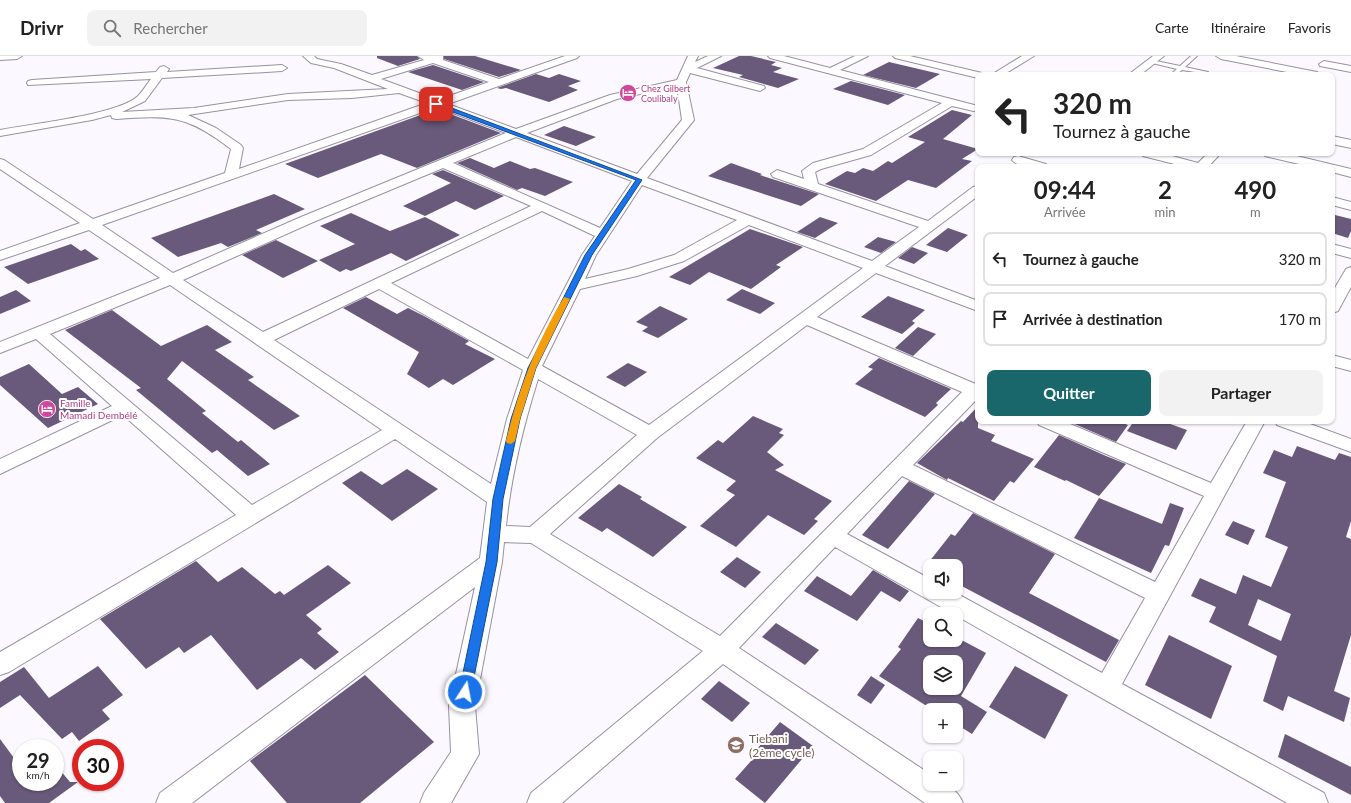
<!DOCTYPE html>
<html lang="fr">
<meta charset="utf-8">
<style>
body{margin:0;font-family:Lato,sans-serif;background:#f2f2f2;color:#222;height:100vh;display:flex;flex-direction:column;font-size:15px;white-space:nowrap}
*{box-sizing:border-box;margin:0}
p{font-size:13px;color:#767676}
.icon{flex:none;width:22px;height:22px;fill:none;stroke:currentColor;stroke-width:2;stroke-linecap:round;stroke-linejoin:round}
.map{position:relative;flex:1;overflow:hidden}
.details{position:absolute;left:975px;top:108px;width:360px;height:260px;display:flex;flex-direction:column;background:#fff;border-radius:8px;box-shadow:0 1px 3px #0004}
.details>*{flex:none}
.top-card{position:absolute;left:975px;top:16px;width:360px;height:84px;border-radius:8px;box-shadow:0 1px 3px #0004;background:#fff;color:#222;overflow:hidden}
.tools{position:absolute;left:923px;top:503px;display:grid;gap:8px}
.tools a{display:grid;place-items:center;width:40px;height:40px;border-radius:8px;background:#fff;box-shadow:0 1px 3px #0004;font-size:20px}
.speed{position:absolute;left:12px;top:683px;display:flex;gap:8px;font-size:20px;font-weight:700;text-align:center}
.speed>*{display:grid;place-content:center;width:52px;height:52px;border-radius:50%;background:#fff;box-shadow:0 1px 3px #0004;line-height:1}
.speed small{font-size:10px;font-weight:400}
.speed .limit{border:6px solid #d22;background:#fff;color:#111}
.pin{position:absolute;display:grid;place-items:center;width:34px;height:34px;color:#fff;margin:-17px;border-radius:8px;box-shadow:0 2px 6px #0006}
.me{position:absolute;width:44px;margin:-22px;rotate:11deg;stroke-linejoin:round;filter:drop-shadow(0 0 3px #0008)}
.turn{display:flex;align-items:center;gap:14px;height:84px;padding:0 12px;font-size:18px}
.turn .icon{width:52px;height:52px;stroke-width:2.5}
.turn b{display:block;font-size:28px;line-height:34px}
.eta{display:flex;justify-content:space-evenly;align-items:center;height:68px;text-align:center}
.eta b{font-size:24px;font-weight:700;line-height:28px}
.primary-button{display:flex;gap:8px;margin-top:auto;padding:8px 12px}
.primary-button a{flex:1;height:46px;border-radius:8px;background:#19676a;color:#fff;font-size:16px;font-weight:700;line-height:46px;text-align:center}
.primary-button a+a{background:#f2f2f2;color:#222}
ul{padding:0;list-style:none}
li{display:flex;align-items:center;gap:12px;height:54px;margin:0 8px 6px;padding:0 4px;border:2px solid #e0e0e0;border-radius:8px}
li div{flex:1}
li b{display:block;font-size:15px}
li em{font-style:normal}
header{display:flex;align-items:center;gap:24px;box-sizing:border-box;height:56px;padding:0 20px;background:#fff;border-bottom:1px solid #e0e0e0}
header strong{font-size:19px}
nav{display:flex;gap:22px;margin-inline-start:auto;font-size:14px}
.search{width:280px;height:36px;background:#f2f2f2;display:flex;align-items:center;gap:10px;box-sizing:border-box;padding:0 14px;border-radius:8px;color:#767676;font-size:15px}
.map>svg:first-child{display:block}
.building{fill:#69597a;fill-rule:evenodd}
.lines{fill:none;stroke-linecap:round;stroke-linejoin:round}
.service-casing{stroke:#9891a1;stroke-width:2}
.minor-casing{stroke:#9891a1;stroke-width:2}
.service{fill:#fff;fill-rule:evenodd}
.minor{fill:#fff;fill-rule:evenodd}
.route{fill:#1a73e8;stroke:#114b97}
.slow{fill:#f59e0b}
.labels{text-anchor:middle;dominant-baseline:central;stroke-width:4;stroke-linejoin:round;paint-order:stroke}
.far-hotel-label{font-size:9px;fill:#b23c85;stroke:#fff;text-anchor:start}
.hotel-label{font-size:10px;fill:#b23c85;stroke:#fff;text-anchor:start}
.near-education-label{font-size:12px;fill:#785e54;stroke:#fff;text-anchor:start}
</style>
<header>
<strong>Drivr</strong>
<div class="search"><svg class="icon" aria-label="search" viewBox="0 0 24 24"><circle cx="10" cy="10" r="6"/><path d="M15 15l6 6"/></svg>Rechercher</div>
<nav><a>Carte</a><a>Itinéraire</a><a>Favoris</a></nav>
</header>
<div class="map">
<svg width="1351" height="747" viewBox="0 0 1351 747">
<rect width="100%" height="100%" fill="#fbf8ff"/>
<g class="building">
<path d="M377,0h40l3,3 -22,7 -21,-8z"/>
<path d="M444,0h31l46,14 -22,7 -55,-18z"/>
<path d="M739,0h12l25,6 -5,3 11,3 -9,4 26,7 -21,9 -39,-11 4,-2 -30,-7z"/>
<path d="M889,6l51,12 -24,14 -53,-13z"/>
<path d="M433,9l51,17 -22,8 -54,-18z"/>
<path d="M536,18l13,4 10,-4 22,7 -13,5 10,4 -29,12 -43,-14 -5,1 -4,-1z"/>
<path d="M851,25l54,14 -17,10 -55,-16z"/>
<path d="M437,53l64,24 -84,35 -36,-14 -63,24 -33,-14z"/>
<path d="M952,54l20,5 -29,24 35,10 -16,10 10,2 -36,27 -28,-8 -32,21 -51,-17 22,-13 8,2 8,-5 10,3 15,-10 4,2 33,-21 -17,-5z"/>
<path d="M564,70l32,11 -20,9 -32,-11z"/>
<path d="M470,102l24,10 16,-7 20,8 5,-1 38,14 -28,14 -23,-8 -5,2 -60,-27z"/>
<path d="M731,107l31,11 -2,1 59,19 -18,12 -93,-30z"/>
<path d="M443,114l61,26 -29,14 -19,-9 -31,15 -22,-10 48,-23 -19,-9z"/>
<path d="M274,138l31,15 -49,21 6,3 -34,14 -7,-4 -43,14 -27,-19z"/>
<path d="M351,157l39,18 35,-14 35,18 -54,26 -15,-8 -40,18 -5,-2 -6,3 -21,-12 36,-16 -35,-18z"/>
<path d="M1335,159l16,4v12l-3,7 -16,-5v-12z"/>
<path d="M820,161l18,6 -23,15 -18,-6z"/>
<path d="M948,172l20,7 -21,17 -21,-7z"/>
<path d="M750,173l53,18 -27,18 5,2 -30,22 -42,-17 -19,13 -21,-8z"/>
<path d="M878,181l18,5 -15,11 -17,-6z"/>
<path d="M276,184l42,21 -35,17 -41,-23z"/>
<path d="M71,188l10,7 4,-2 14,10 -71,25 -24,-17z"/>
<path d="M912,191l16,6 -14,11 -16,-6z"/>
<path d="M742,233l33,14 -15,11 -34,-14z"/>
<path d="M16,234l15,11 -31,13v-17z"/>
<path d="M888,240l37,14 -13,11 3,2 -13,11 -41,-17z"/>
<path d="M366,241l31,17 11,-6 16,8 45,25 -4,3 30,15 -42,26 -10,-6 -14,9 -22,-14 12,-22 -76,-44z"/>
<path d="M660,250l28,13 -30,19 -16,-7 6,-4 -12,-5z"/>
<path d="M112,254l49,36 46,-21 25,17 -17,8 39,27 -6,3 52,36 -26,14 -92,-69 -15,18 39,32 -4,2 36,29 3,-2 29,24 -22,12 -31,-26 -5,3 -76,-63 5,-2 -76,-58z"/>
<path d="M918,271l18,7 -23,22 -18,-8z"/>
<path d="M879,302l72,31 -15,14 2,2 -13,12 -70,-33 18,-15 -5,-2z"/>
<path d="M628,307l19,9 -22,15 -19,-10z"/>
<path d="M29,308l33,30 16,-7 20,17 -50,24 -48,-43v-8z"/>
<path d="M978,350v22l17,7 -4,6 43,18 -20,24 -4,-2 -16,20 -46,-23 -1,2 -30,-17 44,-42 2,1z"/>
<path d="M753,360l30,13 -4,4 5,2 -17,17 17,13 -9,5 57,31 -18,18 4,2 -14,14 -36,-20 -32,32 -36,-21 35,-31 -9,-5 10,-9 -40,-23 22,-18 5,3z"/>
<path d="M1070,365h48l10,4 -12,17 -46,-20z"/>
<path d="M1134,365h28l25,9 -11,20 -49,-19z"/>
<path d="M1059,379l47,21 20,8 -27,32 -33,-16 -1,1 -31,-14z"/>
<path d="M1297,390l38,14 4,-7 12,4v64l-5,16 5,2v96l-17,56 16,7 -6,24 -56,-26 -5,15 -20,-10 14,-45 -68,-34 7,-15 -25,-11 9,-18 36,16 7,-19 28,12 17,-40 -23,-10 21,-55 -23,-9 11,-23 18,7zM1258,543l33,15 -10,27 -33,-16z"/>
<path d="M407,413l31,20 -46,32 -50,-38 19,-12 21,14z"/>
<path d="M909,425l26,13 -47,55 -26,-14z"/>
<path d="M619,428l23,13 -2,2 47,28 -34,30 -46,-29 -5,4 -24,-14z"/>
<path d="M1099,442l63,26 8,-21 14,5 -15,38 -4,-1 -14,28 -77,-35z"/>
<path d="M973,457l82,41 -26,39 90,47 -13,22 -150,-79v-17h-26v4l-5,-3 26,-33 4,2z"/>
<path d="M1233,465l22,9 -7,15 -23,-10z"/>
<path d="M737,501l24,15 -16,16 -25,-16z"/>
<path d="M196,505l22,21 24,-15 33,27 5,-3 4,4 44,-30 23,18 -45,32 16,14 -5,4 22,19 -24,18 -14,-12 -44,32 -46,-55 -27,18 -5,-6 -33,22 -46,-50z"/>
<path d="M873,514l36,21 -9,11 -19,-11 -24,30 -53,-30 13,-15 34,20z"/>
<path d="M918,562l12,6v16h26v-3l30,16 -25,43 26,16 -15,22 -16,-10v-14h-23l-54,-34 22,-27 -3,-2zM930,606h26v26h-26z"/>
<path d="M776,567l43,27 -14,15 -43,-28z"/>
<path d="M1169,579l63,31 -21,53 -66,-34z"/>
<path d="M98,610l25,29 -21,15 8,9 -31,22 -7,-9 -10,7 -42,-44 -20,13v-26l24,-15 25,31z"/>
<path d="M1015,610l53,29 -23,44 -56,-32z"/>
<path d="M365,619l69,67 -74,61h-73l-37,-42z"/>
<path d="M871,620l14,9 -14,19 -14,-9z"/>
<path d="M719,625l31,22 -18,19 -31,-23z"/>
<path d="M780,666l33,24 -48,57 -30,-24 24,-27 -3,-2z"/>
<path d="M1285,678l66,33v28l-73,-38z"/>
<path d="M0,683l14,19 7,-5v29h34v-18l15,18h8l-29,21h-44l-5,-7z"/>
</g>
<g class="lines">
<defs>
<path id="service" d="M1191,0h6l-12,11 23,5v2l-26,-4 -6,5h-6l7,-6 -29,-7 3,-2 29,6z"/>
<g id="minor">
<path d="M0,0h22l-5,3 -17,1z"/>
<path d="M303,0h11l3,3 24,5 31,11 52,-15 -6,-4h25v4l56,19 66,-23h14l-2,2 -129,46 68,25 94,-34 67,-15 11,-24h10l-3,6 13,-6h13l-24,12 67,18 1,2 -5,3 -70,-18 -4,9 8,38 -47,58 225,83 47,-34 -146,-50 -2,-3 6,-4 27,9 -2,-8 11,-8 50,-14 79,-46 -172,-45 -2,-2h16l46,12 25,-12h13l-28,14 138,36v6l-26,-6 -81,49 -50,14 -6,3 3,12 110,37 45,-34 5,-1v10l-93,70 93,35v10l-102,-38 -59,44 161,68v13l-65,67 242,117 49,-86 -165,-71 -2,-4h26l148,62 36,-62h18l-143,263 202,109 4,10h-41l-452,-256 -96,101 191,126v10c16,0 27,4 33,19h-38l-202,-139 -161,139h-35l4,-10 172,-142 -172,-108 -27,-1 -2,20 -27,144 4,48 -28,49h-31l4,-10 27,-41 -2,-46 26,-119 -283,216h-36l4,-10 320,-235 7,-56 -92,-63 -386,233 -9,3v-23l236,-137 -113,-100 -123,59v-15l112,-53 -76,-67 -36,14v-11l160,-64 -71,-48 -89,30v-9l80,-28 -80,-54v-10l4,1 89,59 132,-46 6,-24c-44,-34 -61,-34 -115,-30l-4,-1 -1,-3 -19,5 -92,16v-6c30,-6 118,-15 138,-34 5,-5 9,-12 13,-17l-123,6 -1,-2 1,-2 4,-1 124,-8 4,-5 4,-1 5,3 -2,3 115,-7 5,3 -5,3 -120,7 -17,23 -23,11 72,-4 94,-14 100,-5 -54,-21 -23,-5zM433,7l56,19 -51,18 -57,-21zM677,30l5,34 -45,54 -110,-41 90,-34zM399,37l28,10 -188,66 4,-21 -2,-3 -25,-17 -28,-13 100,-15 64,-2zM437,51l69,26 -205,84 -128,56 -71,-48zM516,81l116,44 -32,47 -147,-65zM443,112l88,38 -268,126 -80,-52 128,-57zM642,129l95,35 -63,35 -46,14 -43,10 11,-24zM542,155l53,25 -13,19 -54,104 -137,-76zM749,169l114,43 -214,157 -107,-59 38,-77 57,-13 47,-15zM170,229l212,145 -130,75 -202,-171zM379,233l144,81 -16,49 -16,65 -217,-144zM807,269l155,67 -242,244 -170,-102 107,-96zM538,323l99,56 -107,92 -24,-1c5,-50 17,-99 32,-147zM902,420l243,122 -43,75 -148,-81h-24v-13l-83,-45z"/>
<path d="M893,0h17l72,17 1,2h-5v3l-83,-20z"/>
<path d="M1022,0h12l-31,19h-12z"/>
<path d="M1153,0h11l-24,19h-12z"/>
<path d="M1216,0h20l81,16 5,3h-20l-81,-16z"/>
<path d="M1324,5l27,5v6l-31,-6 -1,-2z"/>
<path d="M1332,80l19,4v8l-19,-4z"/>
<path d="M1141,97h20l37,10 10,-10h13l-13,14h-22l-43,-11z"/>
<path d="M1263,97h21l67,16v8l-19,-5v-5h-20l-47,-11z"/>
<path d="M1018,100l28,8 2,3c-10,0 -29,2 -36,-7l2,-3z"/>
<path d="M1332,141l19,5v8l-19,-5z"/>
<path d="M1332,188l19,5v9l-19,-5z"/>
<path d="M1351,211v20l-13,24 -6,2v-20l14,-24z"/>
<path d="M1332,299l19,5v11l-19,-5z"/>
<path d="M1275,365h27l49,18v13l-74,-27z"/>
</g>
</defs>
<use href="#service" class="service-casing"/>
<use href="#minor" class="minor-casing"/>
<use href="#service" class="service"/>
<use href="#minor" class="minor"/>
</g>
<path class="route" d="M436,46l206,78 -50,75 -56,113 -16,51 -17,80 -6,63 -26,130 -1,4 -5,1 -4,-1 -2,-4 27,-130 7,-63 18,-80 17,-51 57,-113 51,-75 -202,-75z"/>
<path class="slow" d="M564,241l6,2 -34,69 -16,51 -5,22 -4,3 -4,-1 -1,-2c12,-50 31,-100 58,-144z"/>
<defs>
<symbol id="hotel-disc" viewBox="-11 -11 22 22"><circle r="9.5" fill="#d1479c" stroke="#fff"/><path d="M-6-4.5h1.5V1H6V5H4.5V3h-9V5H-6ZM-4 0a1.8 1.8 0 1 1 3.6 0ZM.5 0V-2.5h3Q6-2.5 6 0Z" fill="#fff"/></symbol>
<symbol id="school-disc" viewBox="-11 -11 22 22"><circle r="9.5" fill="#8d6e63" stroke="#fff"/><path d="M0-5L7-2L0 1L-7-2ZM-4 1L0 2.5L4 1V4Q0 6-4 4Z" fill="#fff"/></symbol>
</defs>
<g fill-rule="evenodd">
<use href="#hotel-disc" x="618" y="27" width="20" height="20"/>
<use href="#hotel-disc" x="37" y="343" width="20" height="20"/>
<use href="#school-disc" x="726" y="679" width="20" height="20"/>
</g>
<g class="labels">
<g class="far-hotel-label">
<text x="641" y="32">Chez Gilbert<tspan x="641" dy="10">Coulibaly</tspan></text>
</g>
<g class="hotel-label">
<text x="60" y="347">Famille<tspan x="60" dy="12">Mamadi Dembélé</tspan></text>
</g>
<g class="near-education-label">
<text x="749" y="682">Tiebani<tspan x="749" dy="14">(2ème cycle)</tspan></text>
</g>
</g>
</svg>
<div class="tools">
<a><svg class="icon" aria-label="sound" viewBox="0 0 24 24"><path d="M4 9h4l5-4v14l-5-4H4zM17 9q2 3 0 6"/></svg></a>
<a><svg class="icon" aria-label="search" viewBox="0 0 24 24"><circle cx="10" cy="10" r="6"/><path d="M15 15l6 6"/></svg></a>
<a><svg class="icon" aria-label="layers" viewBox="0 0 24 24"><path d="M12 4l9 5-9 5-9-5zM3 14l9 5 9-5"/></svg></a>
<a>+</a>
<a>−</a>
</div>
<div class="speed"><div>29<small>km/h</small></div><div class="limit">30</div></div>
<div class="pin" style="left:436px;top:48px;background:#d93025"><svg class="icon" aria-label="arrive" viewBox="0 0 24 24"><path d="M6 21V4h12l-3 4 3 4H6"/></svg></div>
<svg class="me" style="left:465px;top:636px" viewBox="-20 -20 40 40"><circle r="17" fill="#1a73e8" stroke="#fff" stroke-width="3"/><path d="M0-11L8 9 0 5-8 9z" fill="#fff"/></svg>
<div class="top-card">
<div class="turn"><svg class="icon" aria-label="left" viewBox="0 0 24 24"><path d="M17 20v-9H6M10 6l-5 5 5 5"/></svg><div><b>320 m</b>Tournez à gauche</div></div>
</div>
<section class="details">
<div class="eta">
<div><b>09:44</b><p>Arrivée</p></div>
<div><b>2</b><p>min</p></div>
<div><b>490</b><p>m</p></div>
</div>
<ul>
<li><svg class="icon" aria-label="left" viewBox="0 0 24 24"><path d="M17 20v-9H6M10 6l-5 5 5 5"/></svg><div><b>Tournez à gauche</b></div><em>320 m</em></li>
<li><svg class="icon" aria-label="arrive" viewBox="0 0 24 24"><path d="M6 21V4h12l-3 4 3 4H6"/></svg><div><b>Arrivée à destination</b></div><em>170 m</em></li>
</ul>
<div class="primary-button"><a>Quitter</a><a>Partager</a></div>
</section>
</div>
